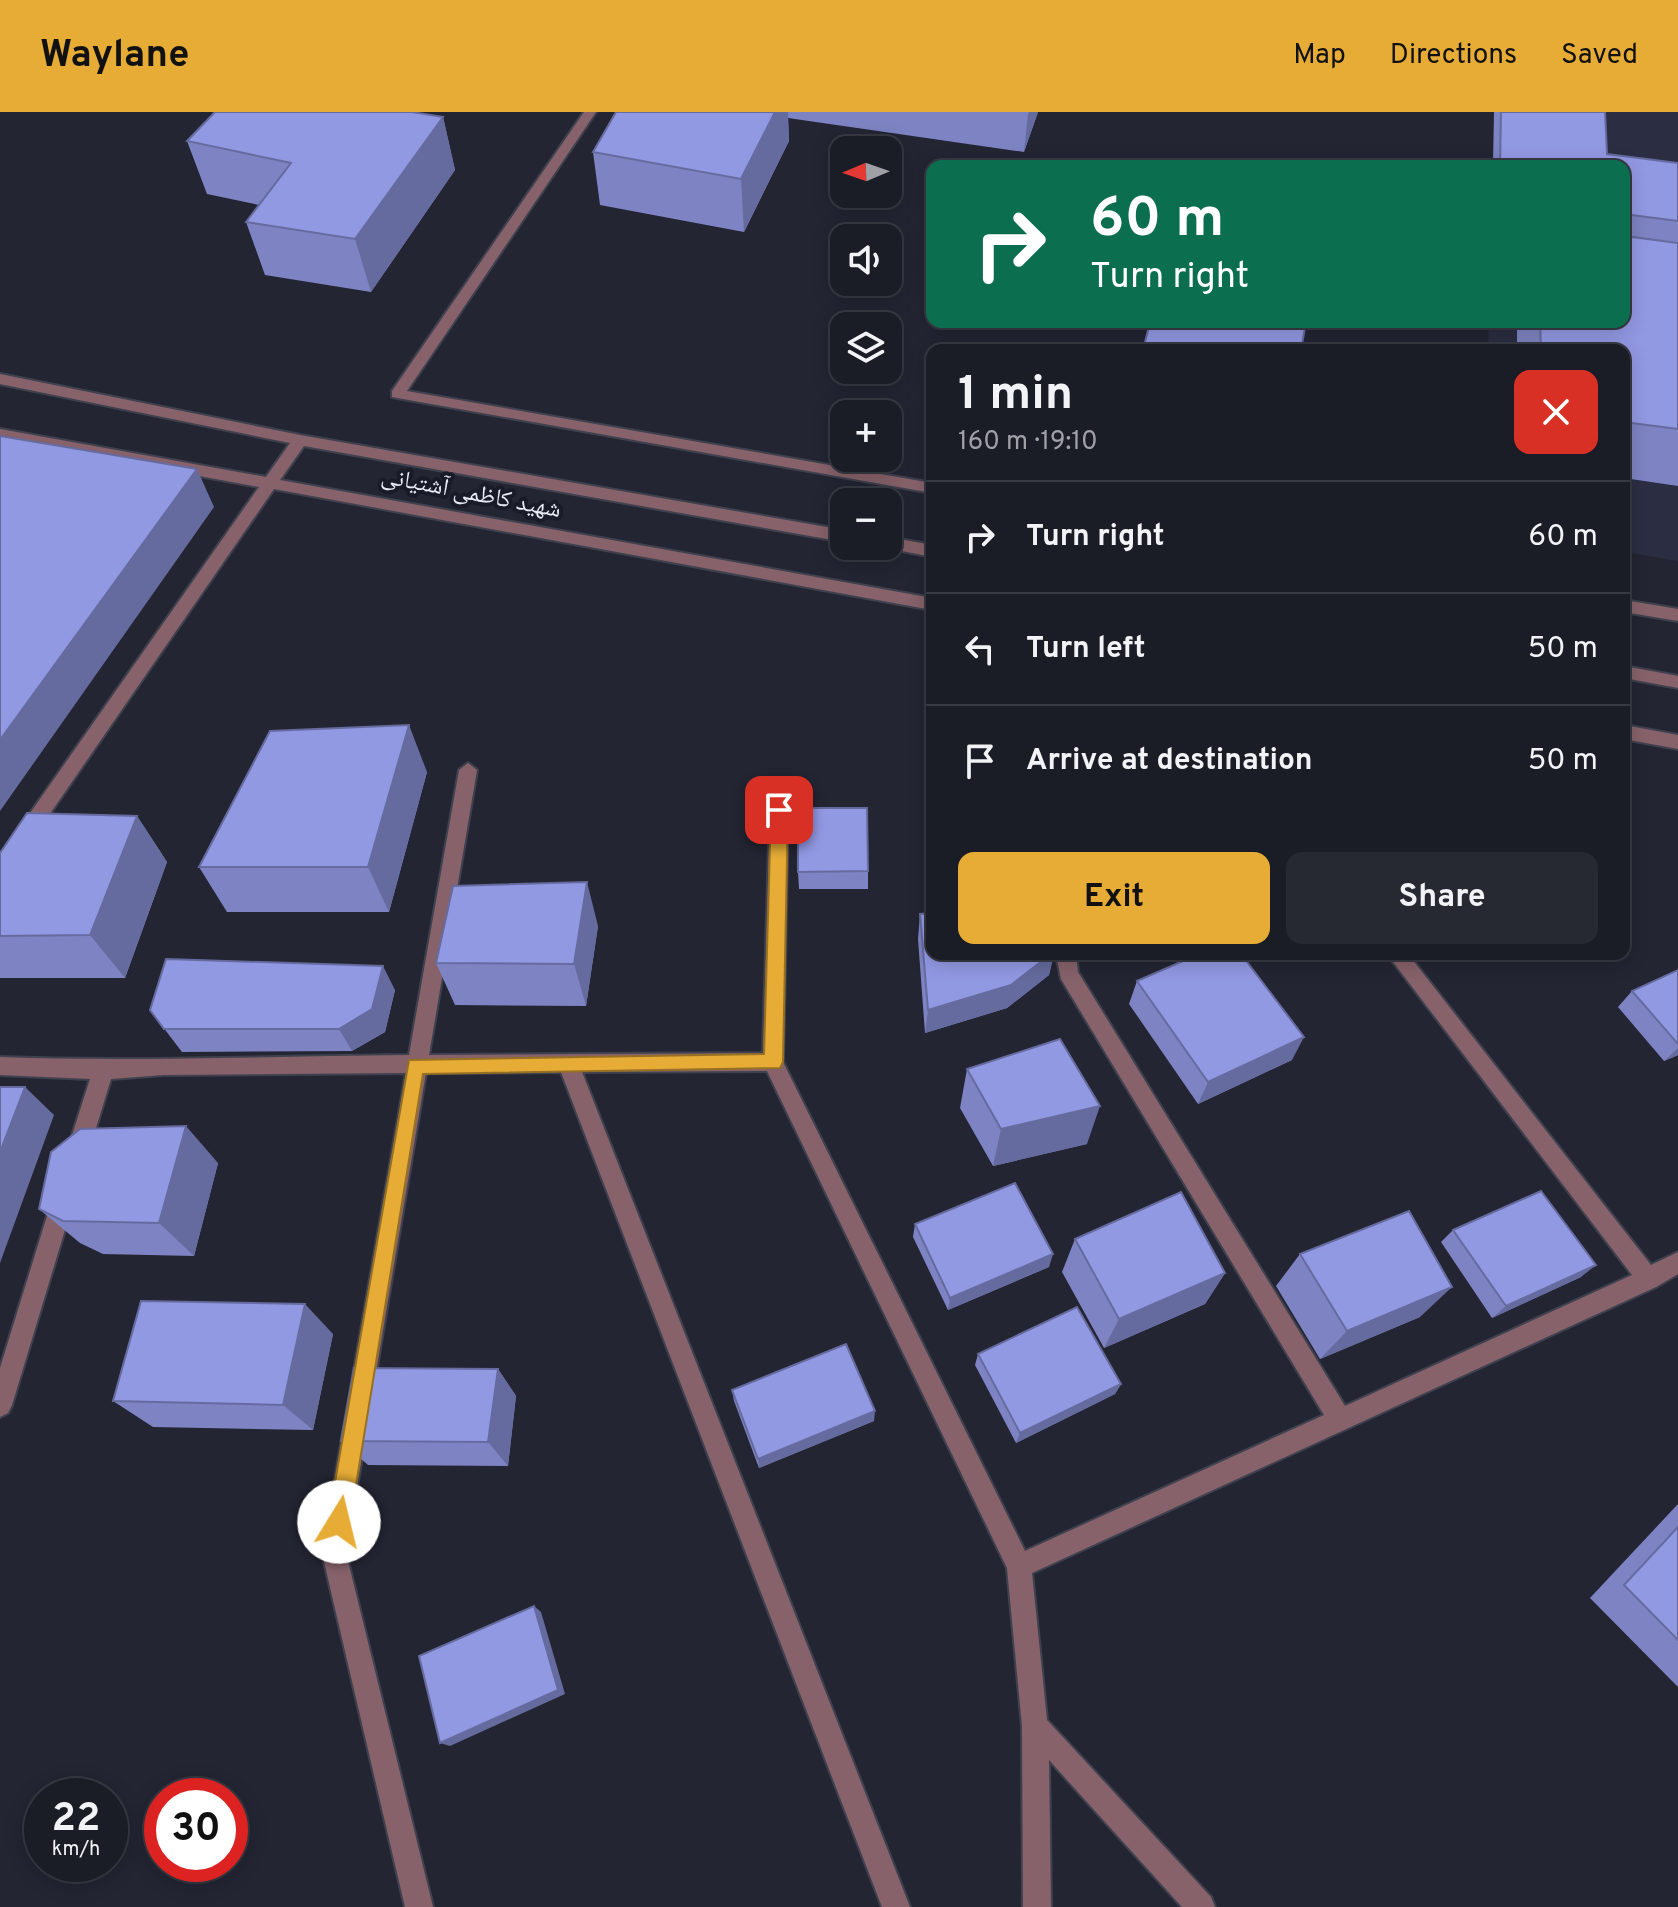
<!DOCTYPE html>
<meta charset="utf-8">
<style>
body{margin:0;font-family:Overpass,"Noto Naskh Arabic",sans-serif;background:#272932;color:#f1f3f6;height:100vh;display:flex;flex-direction:column;font-size:30px;white-space:nowrap}
*{box-sizing:border-box;margin:0}
p{font-size:26px;color:#9fa1a7}
.icon{flex:none;width:44px;height:44px;fill:none;stroke:currentColor;stroke-width:2;stroke-linecap:round;stroke-linejoin:round}
.map{position:relative;flex:1;overflow:hidden}
.sheet{position:absolute;left:926px;top:232px;width:704px;height:616px;display:flex;flex-direction:column;background:#1a1c26;border-radius:16px;box-shadow:0 4px 20px #0003,0 0 0 2px #383a43}
.sheet>*{flex:none}
.hud{position:absolute;left:926px;top:48px;width:704px;height:168px;border-radius:16px;box-shadow:0 4px 20px #0003,0 0 0 2px #383a43;background:#0b6e4f;color:#fff;overflow:hidden}
.needle{width:52px;rotate:268deg}
.fabs{position:absolute;left:830px;top:24px;display:grid;gap:16px}
.fabs a{display:grid;place-items:center;width:72px;height:72px;border-radius:16px;background:#1a1c26;box-shadow:0 4px 20px #0003,0 0 0 2px #383a43;font-size:40px}
.speed{position:absolute;left:24px;top:1666px;display:flex;gap:16px;font-size:40px;font-weight:700;text-align:center}
.speed>*{display:grid;place-content:center;width:104px;height:104px;border-radius:50%;background:#1a1c26;box-shadow:0 4px 20px #0003,0 0 0 2px #383a43;line-height:1}
.speed small{font-size:20px;font-weight:400}
.speed .limit{border:12px solid #d22;background:#fff;color:#111}
.pin{position:absolute;display:grid;place-items:center;width:68px;height:68px;color:#fff;margin:-34px;border-radius:16px;box-shadow:0 4px 12px #0006}
.me{position:absolute;width:88px;margin:-44px;rotate:9deg;stroke-linejoin:round;filter:drop-shadow(0 0 6px #0008)}
.turn{display:flex;align-items:center;gap:28px;height:168px;padding:0 32px;font-size:36px}
.turn .icon{width:104px;height:104px;stroke-width:2.5}
.turn b{display:block;font-size:56px;line-height:68px}
.round{display:grid;place-items:center;flex:none;width:84px;height:84px;border-radius:16px;background:#272932}
.overview{display:flex;align-items:center;justify-content:space-between;height:136px;padding:0 32px}
h1{font-size:48px;font-weight:700;line-height:60px}
.cta{display:flex;gap:16px;margin-top:auto;padding:16px 32px}
.cta a{flex:1;height:92px;border-radius:16px;background:#e6ac36;color:#111;font-size:32px;font-weight:700;line-height:92px;text-align:center}
.cta a+a{background:#272932;color:#f1f3f6}
ul{padding:0;list-style:none}
li{display:flex;align-items:center;gap:24px;height:112px;padding:0 32px;border-top:2px solid #383a43}
li div{flex:1}
li b{display:block;font-size:30px}
li em{font-style:normal}
header{display:flex;align-items:center;gap:48px;box-sizing:border-box;height:112px;padding:0 40px;background:#e6ac36;color:#111}
header strong{font-size:38px}
nav{display:flex;gap:44px;margin-inline-start:auto;font-size:28px}
.map>svg:first-child{display:block}
.built{fill:#2b2e42}
.lines{fill:none;stroke-linecap:round;stroke-linejoin:round}
.minor-casing{stroke:#3f414e;stroke-width:4}
.minor{fill:#87626a;fill-rule:evenodd}
.wall{fill:#7e84c3}
.shaded-wall{fill:#666b9f}
.building{fill:#9299e3;stroke:#666b9f;stroke-width:2}
.route{fill:#e6ac36;stroke:#967023;stroke-width:2}
.labels{text-anchor:middle;dominant-baseline:central;stroke-width:8;stroke-linejoin:round;paint-order:stroke}
.far-street-label{font-size:24px;fill:#e8eaf4;stroke:#191b29}
</style>
<header>
<strong>Waylane</strong>
<nav><a>Map</a><a>Directions</a><a>Saved</a></nav>
</header>
<div class="map">
<svg width="1678" height="1795" viewBox="0 0 1678 1795">
<rect width="100%" height="100%" fill="#232533"/>
<path class="built" d="M1494,0h184v449l-54,-9v-202h-136l1,-28h135v-156h-131z"/>
<g class="lines">
<defs>
<g id="minor">
<path d="M584,0h12l-189,279 525,92v10l-540,-96v-6z"/>
<path d="M0,262l300,61 544,95v12l-540,-96 -24,34 652,118v12l-658,-121 -267,387 -7,3v-23l259,-369 -259,-48v-10l266,48 24,-34 -290,-59z"/>
<path d="M888,425l44,8v12l-50,-10 6,-1z"/>
<path d="M1624,488l54,9v12l-54,-9z"/>
<path d="M1624,554l54,10v12l-54,-10z"/>
<path d="M1624,613l54,10v14l-54,-10z"/>
<path d="M468,651l9,7 -48,285 334,-2 7,-243 9,-7 6,2 3,5 -5,252 242,489 299,-136 -263,-436 -5,-25h20l2,18 267,434 287,-131 -245,-321h21l243,311 27,-13v22l-22,13 -624,286 15,147 164,177 4,10h-33l-133,-147 2,147h-28l-1,-181 -15,-158 -240,-497 -185,1 328,835h-28l-321,-835 -135,1 -80,480 87,354h-28l-83,-354 84,-480 -242,2 -53,4 -23,75 -4,7 -7,3 -7,-3 -4,-7 24,-75 -90,-4v-18c136,5 273,-1 409,-2l50,-285z"/>
<path d="M63,1078l8,3 3,7 -62,205 -4,8 -8,4v-49l52,-168 3,-7z"/>
</g>
</defs>
<use href="#minor" class="minor-casing"/>
<use href="#minor" class="minor"/>
</g>
<g class="wall">
<path d="M616,0h422l-14,40 -236,-34 1,23 -45,91 -144,-27 -7,-53z"/>
<path d="M1494,0h111l2,42 71,9v80l-54,-8v-69h-131z"/>
<path d="M443,5l12,53 -84,122 -106,-17 -19,-53 13,-17 -52,-11 -20,-53z"/>
<path d="M1678,131v243l-54,-8v-128h-107v-28h107z"/>
<path d="M427,660l-38,140h-162l-28,-45z"/>
<path d="M137,704l30,46 -42,116h-125v-125z"/>
<path d="M868,759v18h-69l-1,-17z"/>
<path d="M920,802l12,40h122l-5,21 -42,33 -82,25 -7,-94z"/>
<path d="M598,814l-12,80 -131,-1 -19,-42z"/>
<path d="M1678,858v85l-14,6 -46,-54 14,-16z"/>
<path d="M1137,869l155,79 -94,44 -69,-100z"/>
<path d="M395,878l-10,42 -33,19 -170,1 -32,-42z"/>
<path d="M967,957l120,75 -94,22 -33,-58z"/>
<path d="M218,1051l-24,93 -91,-2 -23,-11 -41,-34z"/>
<path d="M915,1112l134,43 -101,43 -35,-73z"/>
<path d="M1453,1118l128,47 -89,41 -51,-76z"/>
<path d="M1075,1127l150,34 -20,31 -101,44 -42,-76z"/>
<path d="M1300,1142l120,63 -100,42 -44,-73z"/>
<path d="M333,1222l-20,96 -160,-3 -40,-26z"/>
<path d="M978,1242l143,30 -6,10 -99,49 -41,-78z"/>
<path d="M498,1257l18,27 -8,70 -140,-1 -27,-24z"/>
<path d="M732,1278l142,31 -115,47 -25,-67z"/>
<path d="M1678,1392v183l-88,-89z"/>
</g>
<g class="shaded-wall">
<path d="M775,0h13l1,29 -45,91 -3,-53z"/>
<path d="M1029,0h9l-14,40 4,-38z"/>
<path d="M443,5l12,53 -84,122 -16,-53z"/>
<path d="M197,357l17,38 -214,304v-71z"/>
<path d="M409,613l18,47 -38,140 -21,-45z"/>
<path d="M137,704l30,46 -42,116 -35,-43z"/>
<path d="M587,770l11,44 -12,80 -12,-42z"/>
<path d="M1051,842h3l-5,21 -42,33 -82,25 3,-23z"/>
<path d="M383,854l12,24 -10,42 -33,19 -13,-22z"/>
<path d="M1304,925l-12,23 -94,44 10,-22z"/>
<path d="M1678,936v7l-14,6z"/>
<path d="M25,975l29,28 -54,148v-111z"/>
<path d="M1100,994l-13,38 -94,22 8,-37z"/>
<path d="M186,1014l32,37 -24,93 -35,-33z"/>
<path d="M1053,1142l-4,13 -101,43 2,-12z"/>
<path d="M1596,1153l-15,12 -89,41 14,-12z"/>
<path d="M1225,1161l-20,31 -101,44 15,-29z"/>
<path d="M1452,1175l-32,30 -100,42 27,-28z"/>
<path d="M305,1192l28,30 -20,96 -30,-25z"/>
<path d="M498,1257l18,27 -8,70 -20,-24z"/>
<path d="M1121,1272l-6,10 -99,49 4,-10z"/>
<path d="M875,1299l-1,10 -115,47 -1,-9z"/>
<path d="M534,1494l7,6 24,82 -115,52 -10,-3z"/>
</g>
<g class="building">
<path d="M215,0h197l31,5 -88,122 -109,-17 45,-59 -104,-22z"/>
<path d="M616,0h159l-34,67 -148,-27z"/>
<path d="M1501,0h104l2,42 71,9v58l-54,-7v-48h-124z"/>
<path d="M1624,124l54,7v186l-54,-7v-72h-83l-1,-28h84z"/>
<path d="M1150,210h156l-5,28h-158z"/>
<path d="M0,324l197,33 -197,271z"/>
<path d="M409,613l-41,142h-169l71,-136z"/>
<path d="M798,696h69l1,63 -70,1z"/>
<path d="M27,701l110,3 -47,119 -90,1v-83z"/>
<path d="M587,770l-13,82 -138,-1 17,-77z"/>
<path d="M932,801v41h119l-40,31 -83,25 -8,-96z"/>
<path d="M1199,842h42l63,83 -96,45 -71,-101z"/>
<path d="M166,847l217,7 -11,43 -33,20h-175l-14,-19z"/>
<path d="M1678,858v74l-46,-53z"/>
<path d="M1060,927l40,67 -99,23 -34,-60z"/>
<path d="M0,975h25l-25,65z"/>
<path d="M186,1014l-27,97 -96,-2 -24,-12 12,-57 29,-23z"/>
<path d="M1015,1071l38,71 -103,44 -35,-74z"/>
<path d="M1541,1079l55,74 -90,41 -53,-76z"/>
<path d="M1181,1080l44,81 -106,46 -44,-80z"/>
<path d="M1409,1099l43,76 -105,44 -47,-77z"/>
<path d="M141,1189l164,3 -22,101 -170,-4z"/>
<path d="M1077,1195l44,77 -101,49 -42,-79z"/>
<path d="M846,1232l29,67 -117,48 -26,-69z"/>
<path d="M354,1256l144,1 -10,73 -147,-1z"/>
<path d="M1678,1415v113l-54,-55z"/>
<path d="M534,1494l24,84 -118,53 -21,-87z"/>
</g>
<path class="route" d="M779,692l9,6 -5,252 -3,6 -357,6 -73,448 -3,8 -8,3 -8,-3 -3,-8 81,-462 355,-6 7,-244z"/>
<g class="labels">
<g class="far-street-label">
<text transform="translate(471 382) rotate(11)">شهید کاظمی آشتیانی</text>
</g>
</g>
</svg>
<div class="fabs">
<a><svg class="needle" viewBox="-14 -14 28 28"><path d="M0-13l5 13h-10z" fill="#e53935"/><path d="M0 13l5-13h-10z" fill="#9fa1a7"/></svg></a>
<a><svg class="icon" aria-label="sound" viewBox="0 0 24 24"><path d="M4 9h4l5-4v14l-5-4H4zM17 9q2 3 0 6"/></svg></a>
<a><svg class="icon" aria-label="layers" viewBox="0 0 24 24"><path d="M12 4l9 5-9 5-9-5zM3 14l9 5 9-5"/></svg></a>
<a>+</a>
<a>−</a>
</div>
<div class="speed"><div>22<small>km/h</small></div><div class="limit">30</div></div>
<div class="pin" style="left:779px;top:698px;background:#d93025"><svg class="icon" aria-label="arrive" viewBox="0 0 24 24"><path d="M6 21V4h12l-3 4 3 4H6"/></svg></div>
<svg class="me" style="left:339px;top:1410px" viewBox="-20 -20 40 40"><circle r="19" fill="#fff"/><path d="M0-13L10 11 0 6-10 11z" fill="#e6ac36"/></svg>
<div class="hud">
<div class="turn"><svg class="icon" aria-label="right" viewBox="0 0 24 24"><path d="M7 20v-9h11M14 6l5 5-5 5"/></svg><div><b>60 m</b>Turn right</div></div>
</div>
<section class="sheet">
<div class="overview"><div><h1>1 min</h1><p>160 m · 19:10</p></div><a class="round" style="background:#d93025;color:#fff"><svg class="icon" aria-label="close" viewBox="0 0 24 24"><path d="M6 6l12 12M18 6L6 18"/></svg></a></div>
<ul>
<li><svg class="icon" aria-label="right" viewBox="0 0 24 24"><path d="M7 20v-9h11M14 6l5 5-5 5"/></svg><div><b>Turn right</b></div><em>60 m</em></li>
<li><svg class="icon" aria-label="left" viewBox="0 0 24 24"><path d="M17 20v-9H6M10 6l-5 5 5 5"/></svg><div><b>Turn left</b></div><em>50 m</em></li>
<li><svg class="icon" aria-label="arrive" viewBox="0 0 24 24"><path d="M6 21V4h12l-3 4 3 4H6"/></svg><div><b>Arrive at destination</b></div><em>50 m</em></li>
</ul>
<div class="cta"><a>Exit</a><a>Share</a></div>
</section>
</div>
